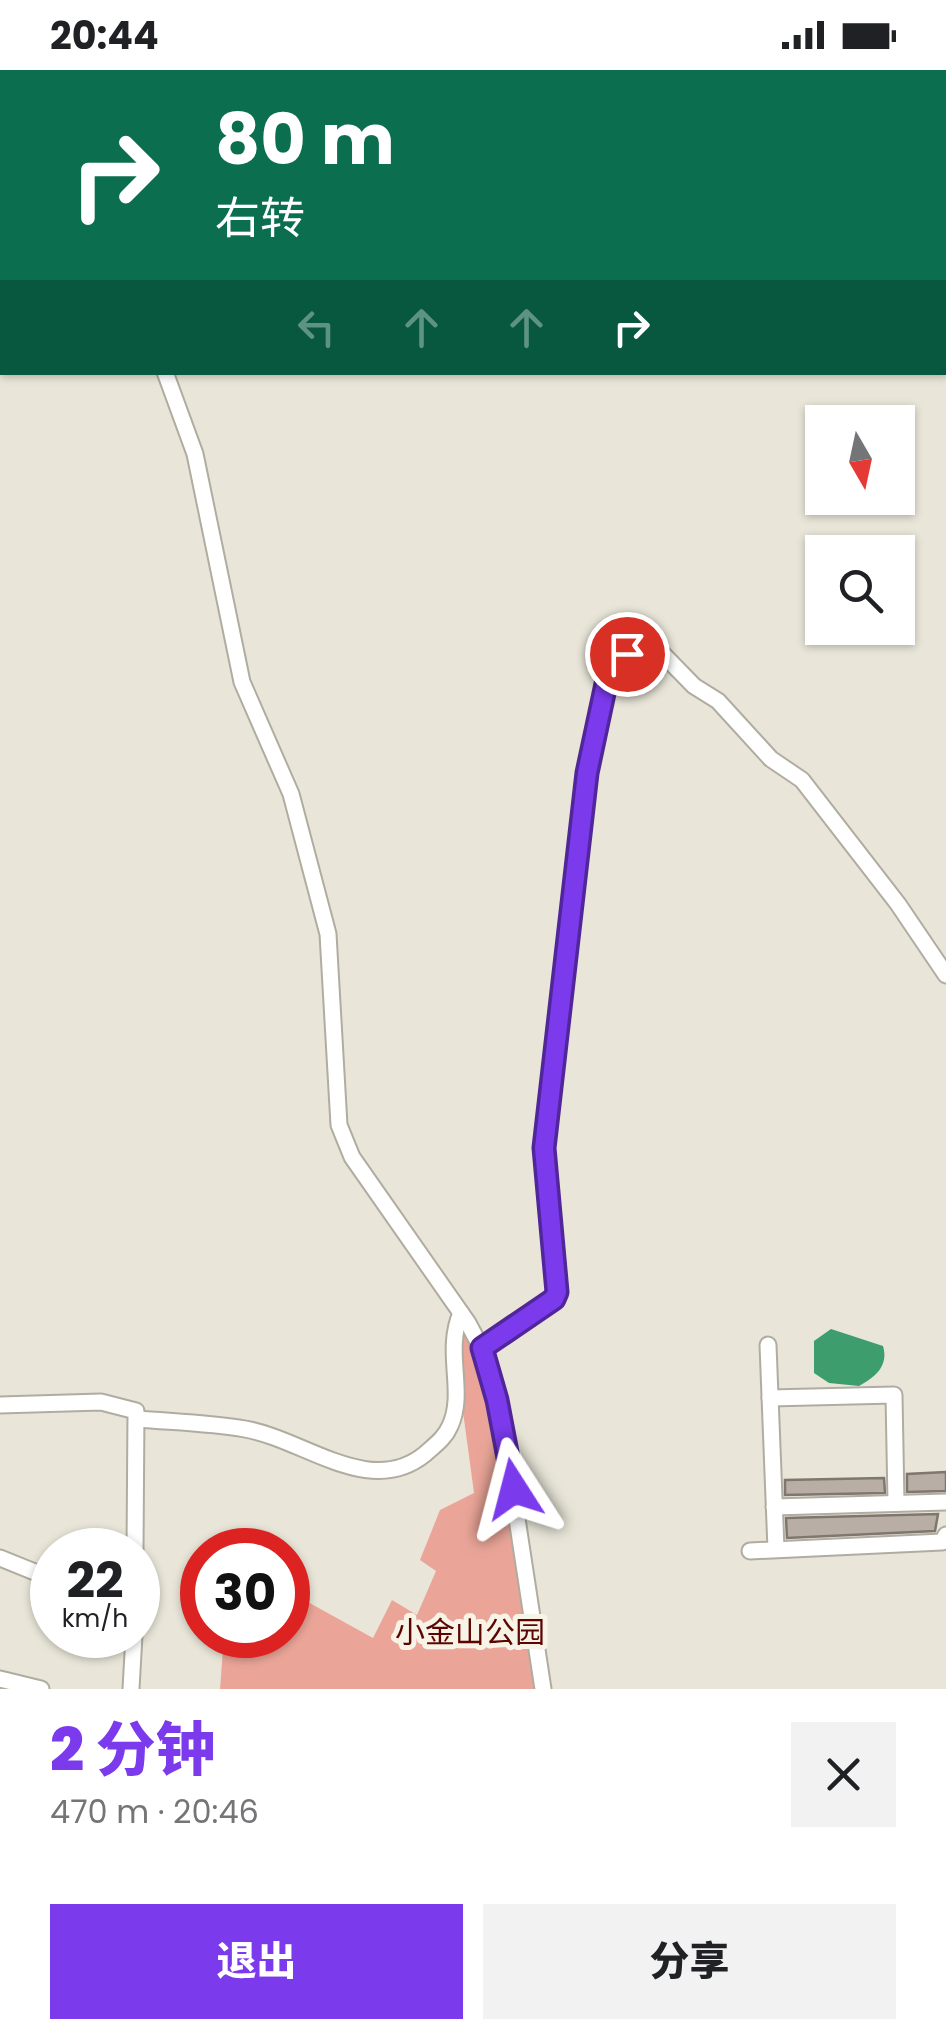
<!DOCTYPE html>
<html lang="zh">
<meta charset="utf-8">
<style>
body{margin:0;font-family:Poppins,"Noto Sans SC",sans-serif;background:#f2f2f2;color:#202124;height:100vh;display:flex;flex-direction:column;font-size:38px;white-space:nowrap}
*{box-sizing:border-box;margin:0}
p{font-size:32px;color:#757577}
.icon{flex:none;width:55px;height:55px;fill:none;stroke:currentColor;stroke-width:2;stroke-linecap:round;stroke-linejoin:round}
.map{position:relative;height:1619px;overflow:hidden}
.details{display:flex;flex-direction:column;background:#fff;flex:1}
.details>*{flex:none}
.banner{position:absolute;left:0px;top:0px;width:948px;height:305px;box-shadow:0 2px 8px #0004;background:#0b6e4f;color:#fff;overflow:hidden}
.needle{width:65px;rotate:171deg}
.controls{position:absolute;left:805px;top:335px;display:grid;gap:20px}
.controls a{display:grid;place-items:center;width:110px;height:110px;border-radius:0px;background:#fff;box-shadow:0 2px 8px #0004;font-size:50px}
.speed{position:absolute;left:30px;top:1458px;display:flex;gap:20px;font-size:50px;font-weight:700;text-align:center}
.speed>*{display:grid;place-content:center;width:130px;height:130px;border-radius:50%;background:#fff;box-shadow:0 2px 8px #0004;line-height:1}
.speed small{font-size:25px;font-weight:400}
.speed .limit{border:15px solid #d22;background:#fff;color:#111}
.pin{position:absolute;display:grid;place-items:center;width:85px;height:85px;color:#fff;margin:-42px;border:5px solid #fff;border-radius:50%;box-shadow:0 2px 10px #0007}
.me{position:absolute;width:110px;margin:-55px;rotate:351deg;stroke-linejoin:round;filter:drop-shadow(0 0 8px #0008)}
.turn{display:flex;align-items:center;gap:35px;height:210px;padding:0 50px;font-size:45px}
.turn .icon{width:130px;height:130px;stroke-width:2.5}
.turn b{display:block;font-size:70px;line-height:85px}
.lanes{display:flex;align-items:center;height:95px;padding:0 50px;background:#0003;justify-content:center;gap:50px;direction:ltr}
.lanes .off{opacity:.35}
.round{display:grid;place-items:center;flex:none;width:105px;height:105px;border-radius:0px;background:#f2f2f2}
.overview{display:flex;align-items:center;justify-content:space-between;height:170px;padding:0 50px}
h1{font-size:60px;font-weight:800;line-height:75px;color:#7c3aed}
.primary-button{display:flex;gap:20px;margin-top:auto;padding:20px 50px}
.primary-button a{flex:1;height:115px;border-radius:0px;background:#7c3aed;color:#fff;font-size:40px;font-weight:800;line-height:115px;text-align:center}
.primary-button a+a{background:#f2f2f2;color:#202124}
.status{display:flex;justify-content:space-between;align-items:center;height:70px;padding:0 50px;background:#fff;direction:ltr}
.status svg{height:28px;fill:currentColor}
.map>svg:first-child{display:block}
.green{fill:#eaa598}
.water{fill:#3d9d6c}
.building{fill:#b9aea5;stroke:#7f766d;stroke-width:2.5}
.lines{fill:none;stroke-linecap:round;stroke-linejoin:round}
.minor-casing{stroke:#b0aca0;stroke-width:19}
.major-casing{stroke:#b0aca0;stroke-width:21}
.minor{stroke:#fff;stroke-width:15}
.major{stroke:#fff;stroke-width:18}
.route-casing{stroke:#51269a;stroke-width:25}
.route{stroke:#7c3aed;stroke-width:18}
.labels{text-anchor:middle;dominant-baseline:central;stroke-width:10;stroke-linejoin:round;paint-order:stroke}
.park-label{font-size:30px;fill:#5c0601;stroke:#f7f3e6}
</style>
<div class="status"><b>20:44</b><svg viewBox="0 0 49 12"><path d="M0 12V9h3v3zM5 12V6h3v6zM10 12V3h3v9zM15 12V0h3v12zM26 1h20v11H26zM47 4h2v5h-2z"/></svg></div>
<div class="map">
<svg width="946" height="1619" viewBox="0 0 946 1619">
<rect width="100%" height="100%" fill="#e9e6d9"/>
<path class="green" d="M465,1262l21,44 49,313h-315l4,-53 64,-1v-20l12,-1 6,-13 67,37 19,-38 25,15 19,-44 -16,-11 20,-50 34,-17 -21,-155z"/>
<path class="water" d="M831,1259l52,17c6,20 -8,31 -24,40l-30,-3 -15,-10v-32z"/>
<g class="building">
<path d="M946,1402v19l-39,1v-18z"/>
<path d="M884,1408l1,15 -100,2v-15z"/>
<path d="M938,1444l-3,17 -148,7 -1,-20z"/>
</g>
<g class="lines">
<defs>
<g id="minor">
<path d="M313,0l1,2"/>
<path d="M457,2l5,-2"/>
<path d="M515,2l5,-2"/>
<path d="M567,2l6,-2"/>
<path d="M0,30l2,5"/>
<path d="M945,48h1"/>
<path d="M0,224l2,-1"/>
<path d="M0,251l2,-1"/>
<path d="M0,276l2,-1"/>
<path d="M165,302l30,82 47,228 49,112 37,140 11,191 13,32 116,166 18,34 17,70 40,262"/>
<path d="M768,1275l8,204"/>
<path d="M482,1278l72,-49 3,-7 -13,-144 43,-375 18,-89 22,-30 24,-12 43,44 24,15 53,58 31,21 96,124 48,71"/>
<path d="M770,1328l124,-3 2,108"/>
<path d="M0,1335l101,-3 35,9 -1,139"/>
<path d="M138,1349c35,3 72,4 107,10 59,10 125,70 180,25 10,-9 20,-16 25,-28 16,-34 -6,-74 11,-113"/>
<path d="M774,1437l172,-5"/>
<path d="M750,1481l192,-9 4,-7"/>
<path d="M0,1488l52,21"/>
<path d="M0,1609l41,10"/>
<path d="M131,1619l3,-54"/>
</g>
<g id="major">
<path d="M885,0l1,2"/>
<path d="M945,129l1,2"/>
</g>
</defs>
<use href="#minor" class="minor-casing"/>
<use href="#major" class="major-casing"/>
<use href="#minor" class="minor"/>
<use href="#major" class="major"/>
</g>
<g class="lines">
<defs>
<path id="route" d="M514,1419l-17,-89 -15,-52 72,-49 3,-7 -13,-144 43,-375 19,-89 21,-30"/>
</defs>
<use href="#route" class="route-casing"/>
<use href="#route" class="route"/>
</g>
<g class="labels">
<g class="park-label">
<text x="470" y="1562">小金山公园</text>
</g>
</g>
</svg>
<div class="controls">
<a><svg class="needle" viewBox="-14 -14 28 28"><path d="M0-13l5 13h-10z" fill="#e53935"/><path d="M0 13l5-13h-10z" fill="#757577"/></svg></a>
<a><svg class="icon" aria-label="search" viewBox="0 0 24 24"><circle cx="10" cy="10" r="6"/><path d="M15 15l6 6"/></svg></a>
</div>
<div class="speed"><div>22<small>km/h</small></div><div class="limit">30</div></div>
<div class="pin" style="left:627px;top:584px;background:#d93025"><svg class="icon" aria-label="arrive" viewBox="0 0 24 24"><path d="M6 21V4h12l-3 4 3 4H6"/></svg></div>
<svg class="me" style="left:514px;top:1419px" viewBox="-20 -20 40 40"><path d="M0-17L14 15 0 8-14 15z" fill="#7c3aed" stroke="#fff" stroke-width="4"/></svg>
<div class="banner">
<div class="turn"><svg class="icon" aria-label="right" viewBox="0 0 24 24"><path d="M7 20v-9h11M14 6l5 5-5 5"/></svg><div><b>80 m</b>右转</div></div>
<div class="lanes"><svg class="icon off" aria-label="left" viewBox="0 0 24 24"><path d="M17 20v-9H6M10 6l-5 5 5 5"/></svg><svg class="icon off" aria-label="ahead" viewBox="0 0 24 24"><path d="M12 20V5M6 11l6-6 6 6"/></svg><svg class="icon off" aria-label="ahead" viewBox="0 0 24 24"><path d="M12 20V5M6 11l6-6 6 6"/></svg><svg class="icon" aria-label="right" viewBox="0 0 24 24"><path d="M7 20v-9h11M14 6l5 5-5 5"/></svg></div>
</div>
</div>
<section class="details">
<div class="overview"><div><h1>2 分钟</h1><p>470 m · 20:46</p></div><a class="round"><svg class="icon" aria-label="close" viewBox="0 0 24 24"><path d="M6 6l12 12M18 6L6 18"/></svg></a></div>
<div class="primary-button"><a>退出</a><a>分享</a></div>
</section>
